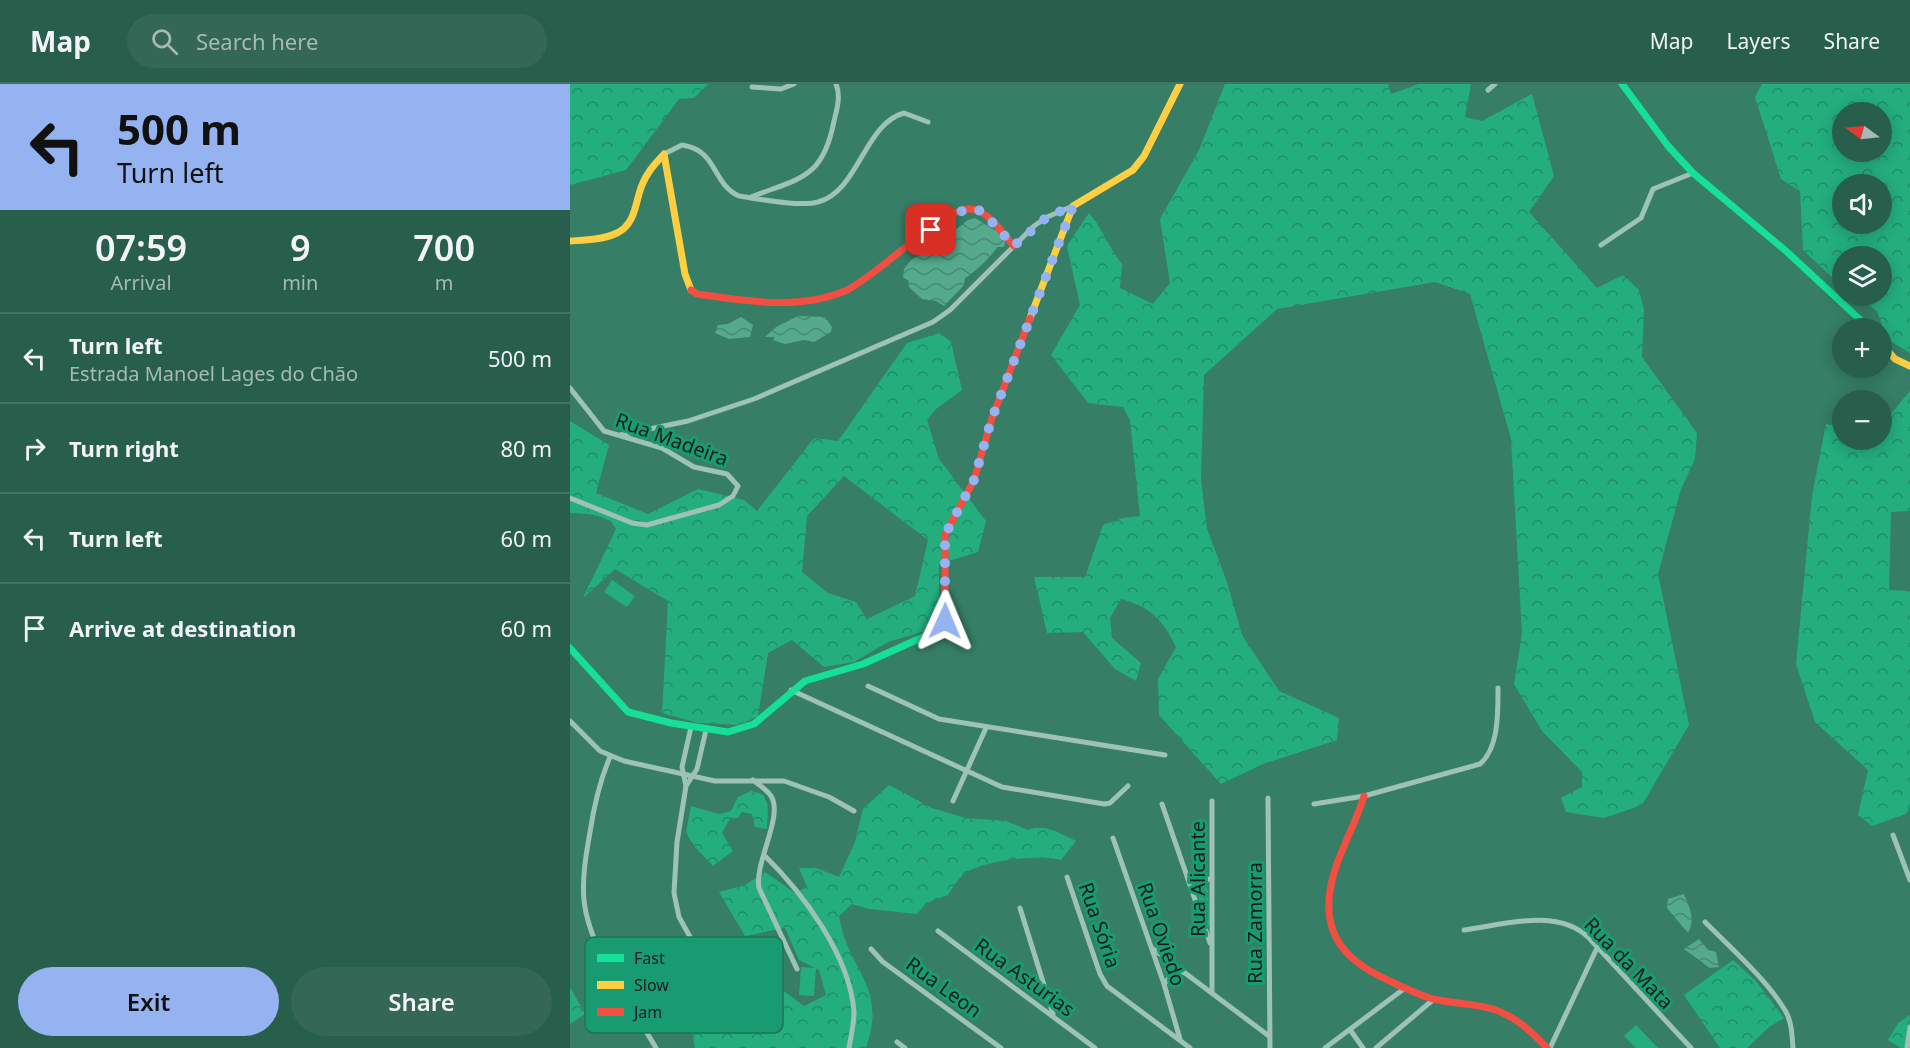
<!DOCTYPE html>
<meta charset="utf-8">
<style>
body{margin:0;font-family:"Noto Sans",sans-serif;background:#346756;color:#f1f3f6;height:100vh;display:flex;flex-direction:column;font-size:22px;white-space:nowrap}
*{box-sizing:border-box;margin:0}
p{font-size:20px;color:#a5bab5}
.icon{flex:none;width:33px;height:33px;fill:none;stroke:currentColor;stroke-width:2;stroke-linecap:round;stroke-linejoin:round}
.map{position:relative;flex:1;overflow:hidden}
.details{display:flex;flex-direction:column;background:#285e4c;width:570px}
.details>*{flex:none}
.top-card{background:#95b2f1;color:#111;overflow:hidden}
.needle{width:39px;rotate:285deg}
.controls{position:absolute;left:1262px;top:18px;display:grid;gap:12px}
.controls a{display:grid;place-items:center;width:60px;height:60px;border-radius:50%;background:#285e4c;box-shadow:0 3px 15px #0003;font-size:30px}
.pin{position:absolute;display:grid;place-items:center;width:51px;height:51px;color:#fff;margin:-26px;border-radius:12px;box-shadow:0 3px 9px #0006}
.me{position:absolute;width:66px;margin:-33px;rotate:1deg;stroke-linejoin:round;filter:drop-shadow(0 0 4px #0008)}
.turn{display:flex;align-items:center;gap:21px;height:126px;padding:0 18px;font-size:27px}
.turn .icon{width:78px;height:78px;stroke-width:2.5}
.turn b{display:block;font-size:42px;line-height:51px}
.eta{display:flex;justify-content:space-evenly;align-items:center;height:102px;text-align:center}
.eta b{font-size:36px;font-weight:600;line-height:42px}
.action{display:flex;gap:12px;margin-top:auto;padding:12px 18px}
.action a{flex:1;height:69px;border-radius:36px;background:#95b2f1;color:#111;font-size:24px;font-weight:600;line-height:69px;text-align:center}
.action a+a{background:#346756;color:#f1f3f6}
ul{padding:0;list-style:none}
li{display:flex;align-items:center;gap:18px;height:90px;padding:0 18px;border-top:2px solid #447364}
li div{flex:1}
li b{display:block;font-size:22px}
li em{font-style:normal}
header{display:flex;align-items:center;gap:36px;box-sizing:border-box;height:84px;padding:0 30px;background:#285e4c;border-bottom:2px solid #447364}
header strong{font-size:28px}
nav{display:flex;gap:33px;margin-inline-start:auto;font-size:21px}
.search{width:420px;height:54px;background:#346756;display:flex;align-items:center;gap:15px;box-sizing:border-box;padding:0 21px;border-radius:33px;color:#a5bab5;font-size:22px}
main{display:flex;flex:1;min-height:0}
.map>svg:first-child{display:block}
.forest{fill:url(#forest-crowns);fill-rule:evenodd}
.park{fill:url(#park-tufts)}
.pitch{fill:#24ae7e}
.water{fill:url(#water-waves)}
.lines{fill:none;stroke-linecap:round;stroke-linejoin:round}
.street{stroke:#9ec2b6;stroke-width:5}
.fast{stroke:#16e098;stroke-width:7}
.slow{stroke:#ffcf43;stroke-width:7}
.jam{stroke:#f24e42;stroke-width:7}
.route{stroke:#95b2f1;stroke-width:10;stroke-dasharray:0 18}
.labels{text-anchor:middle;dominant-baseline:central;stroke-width:6;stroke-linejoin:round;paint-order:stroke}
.street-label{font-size:20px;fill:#1d1d1d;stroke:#199b71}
.key{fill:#199b71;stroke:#1a7558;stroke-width:1.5}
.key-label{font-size:16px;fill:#1d1d1d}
</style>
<header>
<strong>Map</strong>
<div class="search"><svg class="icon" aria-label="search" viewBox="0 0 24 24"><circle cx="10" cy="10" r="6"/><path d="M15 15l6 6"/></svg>Search here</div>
<nav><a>Map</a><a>Layers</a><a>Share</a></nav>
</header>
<main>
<section class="details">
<div class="top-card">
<div class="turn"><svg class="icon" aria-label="left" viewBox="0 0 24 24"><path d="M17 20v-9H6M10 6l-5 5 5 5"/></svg><div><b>500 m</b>Turn left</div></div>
</div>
<div class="eta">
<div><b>07:59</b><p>Arrival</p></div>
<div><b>9</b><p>min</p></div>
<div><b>700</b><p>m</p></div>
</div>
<ul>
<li><svg class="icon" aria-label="left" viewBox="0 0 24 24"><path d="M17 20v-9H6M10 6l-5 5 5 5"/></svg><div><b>Turn left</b><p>Estrada Manoel Lages do Chão</p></div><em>500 m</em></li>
<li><svg class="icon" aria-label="right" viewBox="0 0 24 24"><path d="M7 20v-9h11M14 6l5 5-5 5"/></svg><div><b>Turn right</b></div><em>80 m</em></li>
<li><svg class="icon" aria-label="left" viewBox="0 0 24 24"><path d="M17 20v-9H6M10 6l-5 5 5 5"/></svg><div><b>Turn left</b></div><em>60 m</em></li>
<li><svg class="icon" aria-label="arrive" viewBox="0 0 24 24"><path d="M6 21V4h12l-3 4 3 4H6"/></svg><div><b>Arrive at destination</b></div><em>60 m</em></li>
</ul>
<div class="action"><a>Exit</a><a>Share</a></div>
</section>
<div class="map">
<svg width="1340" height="964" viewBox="0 0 1340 964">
<defs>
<pattern id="forest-crowns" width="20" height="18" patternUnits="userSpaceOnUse" patternTransform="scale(1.5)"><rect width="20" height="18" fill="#24ae7e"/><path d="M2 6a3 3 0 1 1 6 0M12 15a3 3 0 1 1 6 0" fill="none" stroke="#1f8d67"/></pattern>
<pattern id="park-tufts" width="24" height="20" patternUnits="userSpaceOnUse" patternTransform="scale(1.5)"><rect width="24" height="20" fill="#24ae7e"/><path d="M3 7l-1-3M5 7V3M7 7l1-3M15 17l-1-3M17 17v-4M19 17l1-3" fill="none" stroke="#1f8d67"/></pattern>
<pattern id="water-waves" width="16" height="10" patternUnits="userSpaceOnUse" patternTransform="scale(1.5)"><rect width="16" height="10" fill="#55aa8e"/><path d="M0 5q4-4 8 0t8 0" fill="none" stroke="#468a73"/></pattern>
</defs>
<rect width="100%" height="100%" fill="#367e66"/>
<g class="forest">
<path d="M0,0h138l-14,14 -15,1 -53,71 -56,15z"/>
<path d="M655,0h163l3,10 28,-10h52l-6,33 17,4 50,-27 22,82 -25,36 68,76 26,-13 16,15 5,20 -2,47 55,76 -2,26 -14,30 -23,85 31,151 -47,80 -38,13 -38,-6 -5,-14 21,-11v-15l-40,-41 -28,-47 8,-51 -11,-194 -41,-145 -35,-12 -158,27 -73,66 -3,104 6,50 20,53 15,53 37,56 60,27 -2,22 -74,24 -42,20 -62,-69 -1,-36 18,-32c-14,-28 -25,-40 -55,-48l-11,19 2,20 29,25 -5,18 -21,-12 -32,-37 -36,1 -13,-56h51l18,-52 20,-7 17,-2 -10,-96 -7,-13 -35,-4 -37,-48 29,-50 -13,-59 22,-33c14,16 19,34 33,51l-2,24 33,16 17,-21 -10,-64 39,-69z"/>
<path d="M1192,0h148v269l-23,-14 -10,-28 -24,-15h28v-40h-39v31l-39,-37 -3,-59 -19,-12 -26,-82zM1311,28v40h-39v-40zM1311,100v40h-39v-40z"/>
<path d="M370,249l11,9 11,48 -26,19 -9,11 12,39 47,62 -8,31 -39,12v52l-7,13 -44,13 -34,20 -30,5 -32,-27 -24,13 -10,63 -18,9 -42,-2 -36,-10 6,-112 -53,-32 -32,29 33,-69c-10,-16 -28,-15 -46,-16v-92l39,24 -13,48 52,21 50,-25 46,11 13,11 57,-73 24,3 69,-98zM274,392l84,64 -13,56 -48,23 -11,-17 -28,-9 -26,-21 5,-56z"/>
<path d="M1340,307v120l-19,1 -2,78 21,1v216l-4,7 -34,12 -14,-11 10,-45 -53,-48 -19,-58 16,-168 14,-72 16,3v13h39v-14z"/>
<path d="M319,701l43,23 34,10 40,3 22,9c16,-7 33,4 48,11l-15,19c-20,-6 -73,0 -92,11 -10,5 -15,15 -21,24l-22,8 -9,11 -48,-5 -17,-5 -13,12c9,56 49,69 27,132h-171l-3,-17 -7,-14 27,1 14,-24 -7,-15 22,-12 40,22 23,17 22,-11 -7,-25 -20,-10 -14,-32 -40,8 -26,-44 26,-7 20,-13 30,21 12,-6 -8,-19h17l23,9 16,-35 8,-33z"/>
<path d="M181,707l12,3 5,12 -1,23 -12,-2 -3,-13 -10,-2 -4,6h-8l-8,15 11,18 -20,15 -18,-19 -9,-14 5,-27 28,8 12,-3 7,-14z"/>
<path d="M1163,876l23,21 28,37 -15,9 -22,21h-27l-36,-53z"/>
<path d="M0,903l15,27 -15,10z"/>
<path d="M1340,931v33h-9l-13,-8 10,-17z"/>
</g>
<path class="park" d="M638,801l1,43 -14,-41z"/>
<g class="pitch">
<path d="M42,496l23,16 -8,11 -23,-15z"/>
<path d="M231,883l15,1 -2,28 -15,-1z"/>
<path d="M1066,941l22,23h-22l-12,-12z"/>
</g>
<g class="water">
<path d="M405,134l22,13 8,11 -1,5h-7c-2,6 -25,28 -32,31l-1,7 -20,21 -8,-5 -14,-2 -14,-13 1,-5 -6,-4 1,-8 7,-9 9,-5 15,-17 16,-5 17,-13z"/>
<path d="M228,232l27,1 7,10 -1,5 -17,10 -10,-2 -19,4 -12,-4 2,-3h-10l11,-10z"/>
<path d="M171,233l12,8 -3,12 -21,2 -14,-6 3,-8 10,-1z"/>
<path d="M1114,810c5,13 12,25 4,39l-21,-25 1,-9z"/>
<path d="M1129,855l9,11 8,2 3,15 -9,1 -26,-19z"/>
</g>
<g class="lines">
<g class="street">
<path d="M182,3l29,2 13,-5"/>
<path d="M918,6l7,-6"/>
<path d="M94,70l18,-9c36,5 29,38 57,51 20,3 60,11 79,6 41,-11 46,-78 86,-89l24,9"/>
<path d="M181,113c49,-19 72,-18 83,-76 3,-12 7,-25 2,-37"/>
<path d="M1031,161l40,-27 12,-29 40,-16"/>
<path d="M0,304l34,43 58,17 32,19 33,7 11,12 -5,10 -14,9 -72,20 -15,-2 -62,-25"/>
<path d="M50,351l68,-14 66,-22 179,-77 17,-12 84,-84 13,-9 26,-11"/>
<path d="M298,602l71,33 226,36"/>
<path d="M221,606l211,97 102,17 6,-1 18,-17"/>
<path d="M0,637l30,30 24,10 91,20h69l45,16 25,14"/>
<path d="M121,643l-9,40 4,19 -9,56 -3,51 5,24 34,61"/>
<path d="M40,673c-10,23 -16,49 -20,75 -4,23 -8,45 -6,68 5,50 48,106 72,148"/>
<path d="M183,696c6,5 14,10 18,16 13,20 -17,67 -12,92l38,81"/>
<path d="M116,702l11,-17 9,-39"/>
<path d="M698,714l2,250"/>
<path d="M383,717l33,-73"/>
<path d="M592,720l48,139"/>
<path d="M744,720l50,-8 116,-32c19,-16 18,-52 18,-76"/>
<path d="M1323,751l17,45"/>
<path d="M543,754l51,146 16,55"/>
<path d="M194,771c39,38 86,101 90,157 0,12 -3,24 -5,36"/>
<path d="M497,793l33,97 7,12 83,62"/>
<path d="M620,796l11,2 11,-4"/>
<path d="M450,824l33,106"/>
<path d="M1135,838c25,25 64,60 81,90 6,11 6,24 7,36"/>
<path d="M894,846c39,-5 93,-23 125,8l102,110"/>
<path d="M368,847l157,117"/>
<path d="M301,865l12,13 118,86"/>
<path d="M583,865l116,87"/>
<path d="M594,900l8,-9 11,-3"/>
<path d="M642,909v-192"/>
<path d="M781,947l12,17"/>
<path d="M327,958l8,6"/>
<path d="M755,964l80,-60"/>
<path d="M806,964l58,-49"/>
<path d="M980,964l47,-100"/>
<path d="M1337,964l3,-21"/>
</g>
<g class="fast">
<path d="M1052,0l46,62 25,27 93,78 83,77"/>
<path d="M0,564l58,64 43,11 57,9 26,-8 51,-43 58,-17 78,-35 5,-18 -1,-20"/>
</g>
<g class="slow">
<path d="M0,157c15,-1 32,-1 47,-8 19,-9 18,-31 25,-48 5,-13 13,-21 22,-31l21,120 6,16"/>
<path d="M460,234l43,-112 60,-36 11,-14 36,-72"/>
<path d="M1311,259l14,16 15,7"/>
</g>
<g class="jam">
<path d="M121,206l6,4c49,7 103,17 150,-4 30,-14 95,-81 122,-81 19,0 33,24 45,37"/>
<path d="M375,507v-56l29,-55 17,-59 39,-103"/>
<path d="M794,712c-10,34 -33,68 -35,104 -3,45 28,67 65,83 13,6 25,12 39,16 21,5 42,4 63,11 21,8 36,22 51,38"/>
</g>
</g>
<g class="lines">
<path class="route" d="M361,146c15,-10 33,-27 52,-18l31,34 33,-29 26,-11 -82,215 -17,59 -29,55v86"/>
</g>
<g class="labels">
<g class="street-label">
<text transform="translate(102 355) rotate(20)">Rua Madeira</text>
<text transform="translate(627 795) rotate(-90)">Rua Alicante</text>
<text transform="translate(684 839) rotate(-90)">Rua Zamorra</text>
<text transform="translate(530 841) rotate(71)">Rua Sória</text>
<text transform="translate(592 850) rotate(71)">Rua Oviedo</text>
<text transform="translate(1059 879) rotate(46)">Rua da Mata</text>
<text transform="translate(455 893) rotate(36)">Rua Asturias</text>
<text transform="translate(374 903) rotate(36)">Rua Leon</text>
</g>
</g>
<rect x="15" y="853" width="198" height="96" rx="9" class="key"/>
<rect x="27" y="870" width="27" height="8" fill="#16e098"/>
<rect x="27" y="897" width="27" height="8" fill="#ffcf43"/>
<rect x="27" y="924" width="27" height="8" fill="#f24e42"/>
<g class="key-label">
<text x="64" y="880">Fast</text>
<text x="64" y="907">Slow</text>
<text x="64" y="934">Jam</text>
</g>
</svg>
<div class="controls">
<a><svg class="needle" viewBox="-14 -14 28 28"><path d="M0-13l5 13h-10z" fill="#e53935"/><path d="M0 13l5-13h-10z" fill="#a5bab5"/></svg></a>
<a><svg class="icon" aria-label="sound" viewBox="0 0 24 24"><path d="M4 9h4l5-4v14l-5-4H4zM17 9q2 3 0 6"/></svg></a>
<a><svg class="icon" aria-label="layers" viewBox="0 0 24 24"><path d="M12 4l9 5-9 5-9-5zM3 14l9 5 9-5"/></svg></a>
<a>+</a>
<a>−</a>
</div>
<div class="pin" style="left:361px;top:146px;background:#d93025"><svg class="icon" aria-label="arrive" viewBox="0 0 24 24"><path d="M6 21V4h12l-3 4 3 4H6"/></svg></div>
<svg class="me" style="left:375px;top:537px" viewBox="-20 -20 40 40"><path d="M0-17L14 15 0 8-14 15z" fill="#95b2f1" stroke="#fff" stroke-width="4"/></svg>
</div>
</main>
